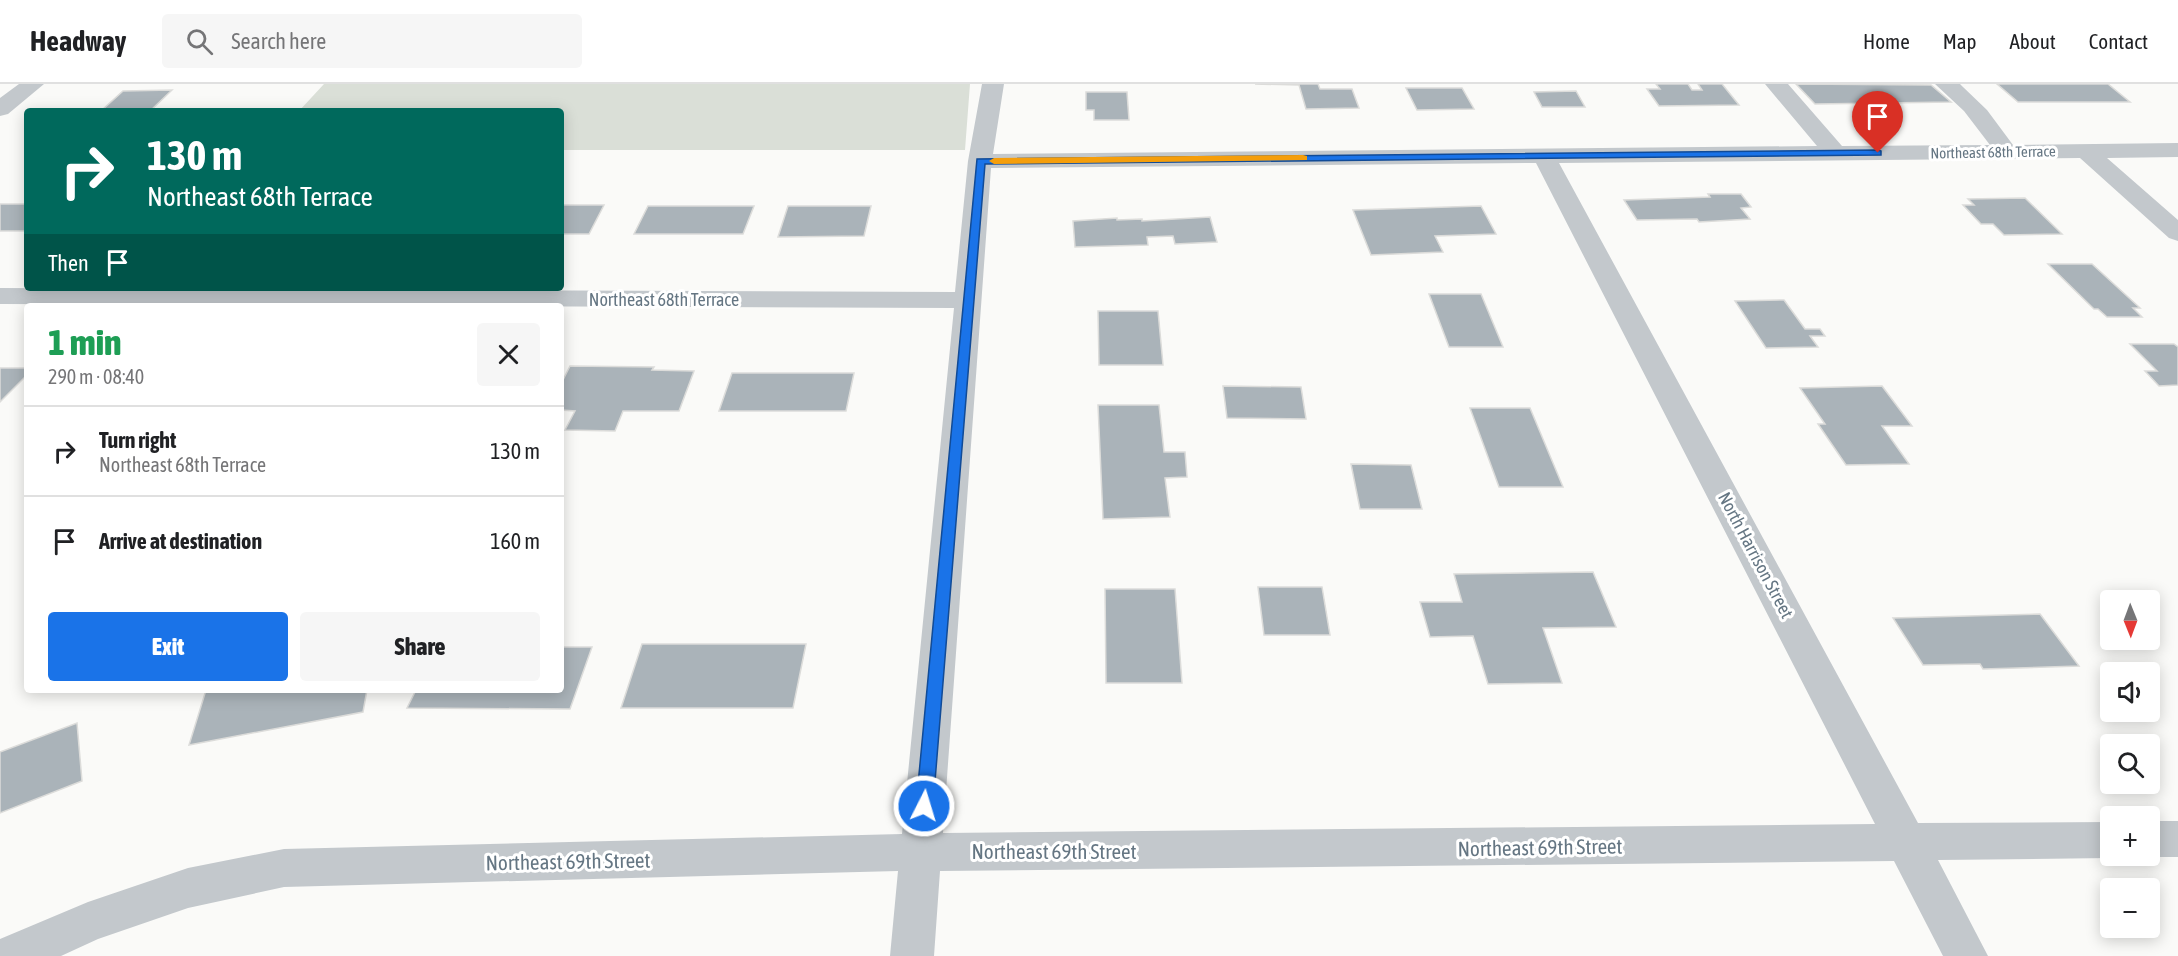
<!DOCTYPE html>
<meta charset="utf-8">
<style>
body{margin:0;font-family:"Asap Condensed",sans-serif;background:#f6f6f6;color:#202124;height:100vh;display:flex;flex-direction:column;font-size:22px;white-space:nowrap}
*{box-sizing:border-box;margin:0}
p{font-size:20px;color:#757577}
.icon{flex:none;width:33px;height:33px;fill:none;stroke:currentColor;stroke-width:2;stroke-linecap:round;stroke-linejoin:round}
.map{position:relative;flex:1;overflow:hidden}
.panel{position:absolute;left:24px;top:219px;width:540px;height:390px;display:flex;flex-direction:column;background:#fff;border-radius:6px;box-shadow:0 3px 15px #0003}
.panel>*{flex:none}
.banner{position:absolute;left:24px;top:24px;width:540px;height:183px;border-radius:6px;box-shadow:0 3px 15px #0003;background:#00695c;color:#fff;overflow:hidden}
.needle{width:39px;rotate:179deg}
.controls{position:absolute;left:2100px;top:506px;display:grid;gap:12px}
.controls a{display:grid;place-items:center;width:60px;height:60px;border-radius:6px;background:#fff;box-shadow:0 3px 15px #0003;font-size:30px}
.pin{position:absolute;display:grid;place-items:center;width:51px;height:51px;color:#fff;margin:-62px -26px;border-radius:50% 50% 50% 0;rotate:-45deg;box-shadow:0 0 6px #0007}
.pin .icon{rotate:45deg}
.me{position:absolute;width:66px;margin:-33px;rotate:5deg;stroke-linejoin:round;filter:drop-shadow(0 0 4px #0008)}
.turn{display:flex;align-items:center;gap:21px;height:126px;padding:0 24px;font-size:27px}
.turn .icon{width:78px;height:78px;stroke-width:2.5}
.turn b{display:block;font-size:42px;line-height:51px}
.then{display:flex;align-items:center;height:57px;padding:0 24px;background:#0003;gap:12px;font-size:22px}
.round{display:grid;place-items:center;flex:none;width:63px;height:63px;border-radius:6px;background:#f6f6f6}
.overview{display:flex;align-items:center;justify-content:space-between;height:102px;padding:0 24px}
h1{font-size:36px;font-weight:800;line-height:45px;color:#1e9e55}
.button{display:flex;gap:12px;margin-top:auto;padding:12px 24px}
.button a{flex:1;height:69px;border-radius:6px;background:#1a73e8;color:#fff;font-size:24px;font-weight:800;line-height:69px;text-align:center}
.button a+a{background:#f6f6f6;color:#202124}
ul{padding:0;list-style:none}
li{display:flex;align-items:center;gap:18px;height:90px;padding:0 24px;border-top:2px solid #e0e0e0}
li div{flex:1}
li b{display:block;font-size:22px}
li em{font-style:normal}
header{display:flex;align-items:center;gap:36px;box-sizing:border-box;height:84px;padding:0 30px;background:#fff;border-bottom:2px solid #e0e0e0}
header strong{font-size:28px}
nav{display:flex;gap:33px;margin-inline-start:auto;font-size:21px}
.search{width:420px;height:54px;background:#f6f6f6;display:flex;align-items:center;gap:15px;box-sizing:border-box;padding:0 21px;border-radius:6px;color:#757577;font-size:22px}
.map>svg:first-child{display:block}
.green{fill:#dadfd7}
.building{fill:#aab3b9;stroke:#dcdcda;stroke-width:1.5}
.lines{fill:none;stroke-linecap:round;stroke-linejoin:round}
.minor{fill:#c3c8cc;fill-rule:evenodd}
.route{fill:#1a73e8;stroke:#114b97;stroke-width:1.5}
.slow{fill:#f59e0b}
.labels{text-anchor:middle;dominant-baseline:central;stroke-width:6;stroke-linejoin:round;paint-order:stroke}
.far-street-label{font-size:15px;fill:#657683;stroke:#fff}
.street-label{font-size:18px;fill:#657683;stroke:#fff}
.near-street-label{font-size:21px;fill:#657683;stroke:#fff}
</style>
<header>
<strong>Headway</strong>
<div class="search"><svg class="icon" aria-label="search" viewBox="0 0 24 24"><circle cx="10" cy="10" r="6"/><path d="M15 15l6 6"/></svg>Search here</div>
<nav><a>Home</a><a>Map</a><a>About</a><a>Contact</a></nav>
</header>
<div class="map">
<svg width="2178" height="872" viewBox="0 0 2178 872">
<rect width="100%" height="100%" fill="#fafaf8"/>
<path class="green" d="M324,0h646l-5,66h-404v-39h-262z"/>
<g class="building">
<path d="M1255,0h63l2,5h32l7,19 -53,1 -7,-24z"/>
<path d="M1656,0h32l4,6h10l-4,-6h24l17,21 -80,1 -12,-17h13z"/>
<path d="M1796,0l135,1 20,17 -136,2z"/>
<path d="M1997,0h111l22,18h-112z"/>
<path d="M1406,4h56l12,21 -57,1z"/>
<path d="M172,6l-22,21h-49l22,-20z"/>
<path d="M1576,7l9,16h-43l-8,-15z"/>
<path d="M1086,8h41l2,28h-35v-10h-8z"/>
<path d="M1708,110h33l10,13 -10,1 9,11 -51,3 -2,-3 -60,1 -13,-20 86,-3z"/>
<path d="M2025,114l37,36 -58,1 -11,-11h-12l-18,-19h11l-6,-6z"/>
<rect x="0" y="120" width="27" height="27"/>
<path d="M561,121h43l-15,29h-28z"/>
<path d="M648,122h106l-11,28h-109z"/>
<path d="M788,122h83l-7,30 -86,1z"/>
<path d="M1481,122l15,28 -61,2 8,16 -72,3 -18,-45z"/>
<path d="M1210,133l7,25 -42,2 -2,-8 -26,1 1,8 -73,2 -2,-26 44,-3v2l25,-1v2z"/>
<path d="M2048,180h44l48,44h-7l9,9h-35l-9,-8h-4z"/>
<path d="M1429,210h52l22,53h-54z"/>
<path d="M1784,216l21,29h15l5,7h-15l8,11 -52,1 -31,-47z"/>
<path d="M1098,227h60l5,54h-64z"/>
<path d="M2130,260h44l4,3v38l-19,1 -14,-15h12z"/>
<path d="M570,282l84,1 -2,3 42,1 -15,40h-56l-8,20 -50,-1 10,-19 -14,-1v-26z"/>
<path d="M0,284h27v7l-27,27z"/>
<path d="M732,289h122l-8,38h-127z"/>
<path d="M1223,302l78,1 5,32 -79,-1z"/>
<path d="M1882,302l30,40h-30l27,38 -63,1 -28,-41h7l-25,-36z"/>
<path d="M1098,321h61l5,47h21l2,25 -22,1 5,39 -67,2z"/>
<path d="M1470,324h60l33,79h-64z"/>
<path d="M1351,380l60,1 11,44h-62z"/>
<path d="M1593,488l23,55 -73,1 19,55 -74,1 -15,-48 -43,1 -10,-35h42l-8,-28z"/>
<path d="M1258,503h64l8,48h-66z"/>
<path d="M1105,505h70l7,94h-76z"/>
<path d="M2040,530l39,52 -96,3 -3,-5 -57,1 -30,-47z"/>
<path d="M642,560h164l-13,64h-172z"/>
<path d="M561,563h31l-22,62 -163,-1 9,-18h145z"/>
<path d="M206,606h161l-4,22 -174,33z"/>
<path d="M77,639l5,58 -82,32v-61z"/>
</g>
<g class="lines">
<g class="minor">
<path d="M19,0h25l-36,30 -8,2v-18z"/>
<path d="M982,0h22l-11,70 824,-8 -52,-62h23l54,62 148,-1 -26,-34 -29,-27h25l3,3 24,23 26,35 165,-2v14l-71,1 71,62v21l-9,-3 -89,-80 -521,5 359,660 192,-1v33h9l-9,3 -172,2 50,96h-45l-49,-95 -954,10 -6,85h-44l8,-85 -614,16 -96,21 -90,31 -37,17h-61v-17l88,-37 100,-34 96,-19 618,-15 52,-526 -954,-4v-16l955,4 13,-131zM1536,79l339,661 -932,9 48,-665z"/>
<path d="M2150,737h28v36h-28l-7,-2h7z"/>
</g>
</g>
<path class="route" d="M1878,66l3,1v4l-896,9 -52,642 -3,5 -6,3 -6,-3 -2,-5 61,-647z"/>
<path class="slow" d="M1303,71l4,1v4l-313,4 -5,-3 5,-3z"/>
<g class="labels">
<g class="far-street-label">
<text transform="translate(1993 68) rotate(-1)">Northeast 68th Terrace</text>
</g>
<g class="street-label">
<text x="664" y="215">Northeast 68th Terrace</text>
<text transform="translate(1756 471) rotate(62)">North Harrison Street</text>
</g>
<g class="near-street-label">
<text transform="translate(1540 763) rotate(-1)">Northeast 69th Street</text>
<text x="1054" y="767">Northeast 69th Street</text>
<text transform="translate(568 777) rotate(-1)">Northeast 69th Street</text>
</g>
</g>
</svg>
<div class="controls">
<a><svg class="needle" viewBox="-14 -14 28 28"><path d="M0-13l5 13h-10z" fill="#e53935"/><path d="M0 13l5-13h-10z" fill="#757577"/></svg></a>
<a><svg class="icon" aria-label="sound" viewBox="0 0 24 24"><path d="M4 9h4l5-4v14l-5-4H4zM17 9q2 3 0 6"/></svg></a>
<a><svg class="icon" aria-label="search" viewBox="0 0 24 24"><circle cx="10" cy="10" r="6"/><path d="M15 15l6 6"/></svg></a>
<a>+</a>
<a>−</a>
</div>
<div class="pin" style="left:1878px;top:69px;background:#d93025"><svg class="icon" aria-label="arrive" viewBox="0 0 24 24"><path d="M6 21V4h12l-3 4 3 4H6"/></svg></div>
<svg class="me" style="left:924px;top:722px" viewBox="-20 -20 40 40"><circle r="17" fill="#1a73e8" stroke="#fff" stroke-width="3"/><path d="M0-11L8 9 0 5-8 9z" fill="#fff"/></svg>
<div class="banner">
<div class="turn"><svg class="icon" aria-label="right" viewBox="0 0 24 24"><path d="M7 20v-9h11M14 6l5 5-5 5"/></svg><div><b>130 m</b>Northeast 68th Terrace</div></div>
<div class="then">Then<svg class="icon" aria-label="arrive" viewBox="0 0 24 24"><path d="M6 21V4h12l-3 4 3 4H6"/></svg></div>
</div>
<section class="panel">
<div class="overview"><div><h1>1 min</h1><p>290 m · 08:40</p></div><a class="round"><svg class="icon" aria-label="close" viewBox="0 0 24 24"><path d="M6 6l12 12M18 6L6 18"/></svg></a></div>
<ul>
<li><svg class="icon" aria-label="right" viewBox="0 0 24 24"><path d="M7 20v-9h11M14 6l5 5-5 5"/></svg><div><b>Turn right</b><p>Northeast 68th Terrace</p></div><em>130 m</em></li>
<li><svg class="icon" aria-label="arrive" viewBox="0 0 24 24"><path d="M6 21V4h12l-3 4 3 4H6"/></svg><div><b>Arrive at destination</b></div><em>160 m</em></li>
</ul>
<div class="button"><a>Exit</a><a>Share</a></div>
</section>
</div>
